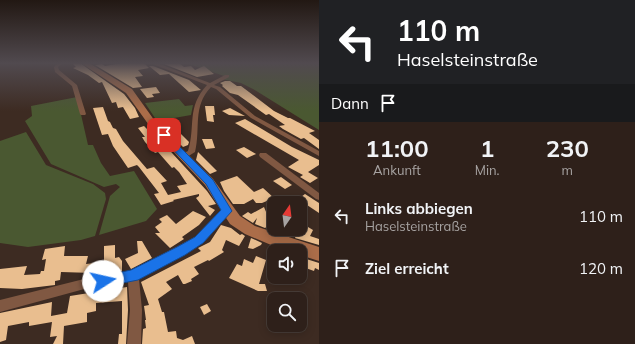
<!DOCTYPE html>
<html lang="de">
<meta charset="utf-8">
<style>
body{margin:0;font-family:Mulish,sans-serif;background:#362823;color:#f1f3f6;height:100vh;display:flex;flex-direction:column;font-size:15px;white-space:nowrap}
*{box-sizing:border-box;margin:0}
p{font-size:13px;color:#a7a3a2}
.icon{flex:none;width:22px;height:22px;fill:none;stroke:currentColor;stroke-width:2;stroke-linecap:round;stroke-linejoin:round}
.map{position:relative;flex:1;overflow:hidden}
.panel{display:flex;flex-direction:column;background:#2e201a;width:316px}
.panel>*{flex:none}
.banner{background:#202124;color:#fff;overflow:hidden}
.needle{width:26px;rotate:14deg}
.controls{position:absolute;left:267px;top:196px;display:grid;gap:8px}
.controls a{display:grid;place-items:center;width:40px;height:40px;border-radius:8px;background:#2e201a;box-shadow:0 2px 10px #0003,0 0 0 1px #493e39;font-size:20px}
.pin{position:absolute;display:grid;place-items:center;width:34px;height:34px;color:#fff;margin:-17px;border-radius:8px;box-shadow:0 2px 6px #0006}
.me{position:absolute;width:44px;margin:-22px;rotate:80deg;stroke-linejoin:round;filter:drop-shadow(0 0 3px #0008)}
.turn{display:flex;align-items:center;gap:14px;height:84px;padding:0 12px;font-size:18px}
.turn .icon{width:52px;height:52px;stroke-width:2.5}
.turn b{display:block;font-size:28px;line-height:34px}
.then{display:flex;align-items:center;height:38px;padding:0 12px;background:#0003;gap:8px;font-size:15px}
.eta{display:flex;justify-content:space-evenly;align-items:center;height:68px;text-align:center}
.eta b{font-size:24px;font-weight:700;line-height:28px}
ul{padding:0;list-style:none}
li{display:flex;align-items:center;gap:12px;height:52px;padding:0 12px}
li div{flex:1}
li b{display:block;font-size:15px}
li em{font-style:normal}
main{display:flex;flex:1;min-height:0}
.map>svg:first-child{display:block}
.green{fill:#4a5831}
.building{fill:#e9be8f}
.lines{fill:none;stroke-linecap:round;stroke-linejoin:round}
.street{fill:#805842;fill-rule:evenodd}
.secondary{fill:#ab6d49;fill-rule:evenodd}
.route{fill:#1a73e8;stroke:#114b97}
</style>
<main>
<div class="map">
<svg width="319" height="344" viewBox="0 0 319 344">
<rect width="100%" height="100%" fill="#3d2b22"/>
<g class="green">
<path d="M186,63h133v67l-66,-41 -12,-6 -20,-4 3,-3z"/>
<path d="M77,97l11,48h5l8,18 9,13 24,-5 23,38 -11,12 -47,14 11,-39 10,-9 -4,-3 -12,3 -53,-23 -26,-43 7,-5 -1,-10z"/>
<path d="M179,99l6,7 8,-1 -2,10 -17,3 1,2 -16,4 -14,-21z"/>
<path d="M26,132l20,33 47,19 12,9 1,6 -11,37 -14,4 -53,7 -28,-4v-102z"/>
</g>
<g class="building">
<path d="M72,63h8l44,31 11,14 4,9 -9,2 -7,-12 -5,1 -2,-6 -4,1 -10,-21 -3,1 -11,-8 -15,-7 3,-1z"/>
<path d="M122,63h22l5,5 -11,2 5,6 -8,1 7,10 -9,1 -38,-23 7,-1 3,2z"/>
<path d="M179,63l5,4 7,-1 4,4 9,-4 10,8 -17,3 -33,-13z"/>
<path d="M149,66h4l36,14 12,10 -12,2 -20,-18 -9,1z"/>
<path d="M225,81h5l7,5h4l33,25 14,7h2l25,13 -6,2 10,7v9l-15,-11 -3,1 -18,-10 -4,-3 6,-1 -16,-11 -3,1 -28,-20 -8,-2 -8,-7 1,-1 -3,-2z"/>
<path d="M156,87l4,6 -8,1 2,3 -7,1 -7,-9z"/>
<path d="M205,106h9l1,9h-2l1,7 -7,-1z"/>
<path d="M103,107l5,14 2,1 3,6 3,1 7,12 24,28 7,-2 13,14 -6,2 7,12 13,-3 -4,-6 10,-2 -8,-12 -5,-5 -2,1 -14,-16 -3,1 -10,-11 -3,-5h3l-7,-9 6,-2 3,3 2,-1 58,63 9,13 -8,2 7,4 -5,6 -14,-18 3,-2v-2l-26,6 1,1 -13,4 -7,-11 5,-1 -20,-26 -2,-2 -9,3 -15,-22 -5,-12 -6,1 -9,-27z"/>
<path d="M230,108l15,8 -16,-1 -7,-4z"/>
<path d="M245,119l47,28 27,13v5l-11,7 10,6 -8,5 -10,-6 3,-2 -15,-8 11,-7 -64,-37z"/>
<path d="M179,132l10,10 -1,3 -5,2 -12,-12z"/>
<path d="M202,139h10l3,9 -9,1z"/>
<path d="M244,147l12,7 -9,4 -11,-8z"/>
<path d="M198,152l19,19 -7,3 -14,-14z"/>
<path d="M237,176l17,16 9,-4 11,10 -12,5h-6l-3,-4 -9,5h-11l-9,-13 -4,-9z"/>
<path d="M281,177l11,8 -7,4 -12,-8z"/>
<path d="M305,194l14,9v10l-21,-14z"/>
<path d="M264,207l7,17 -6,4 -10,-4 2,-6 -4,5 -11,-7 6,-4 3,2z"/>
<path d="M193,211l13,6 -7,8 -17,12 2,2 -14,9 -15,-15h5l-5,-6 7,-5 -3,-3 8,-4 9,9z"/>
<path d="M221,225l10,3 9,7 2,-1 3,2 -6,10 -13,-6 -4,10 2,2 -15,9 -1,-1 -14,7 5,7 -8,5 1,2 -7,3h-2l-5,-9 -12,7 6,7 -14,10 4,13h2l4,20 8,-1 1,7 6,2 9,-4 3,8h-53l1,-15 3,-1 -1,-8h1l-2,-14 5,-1 -8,-23 60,-31 -3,-3 12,-6z"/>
<path d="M308,227l5,3 -3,6 9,3v6l-24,-7 4,-9h8z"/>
<path d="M251,238l11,5 -1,2 -8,4 -5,-1z"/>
<path d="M137,241h5l10,17 -21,11 -6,-10 13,-6z"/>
<path d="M115,245v13l4,-1 3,4v10l-29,5v-3l-32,-1 -1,8 -5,1v4l-33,4 -22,-1v-19l27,-3 -3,9 16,-1 1,-3h3l2,-12 -4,1 3,-11 20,-3 -1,10h24l-2,8 18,-2v-16z"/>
<path d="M256,256l10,4 -7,24h6l2,7h-9l-29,-13 8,-14 5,2 2,-7 9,4z"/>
<path d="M300,257l19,6v7l-4,-2 -1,3 -14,-5z"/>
<path d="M127,287l1,23 -2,34h-8l1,-10h3v-33l-26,2v8l-9,2v9l-23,4 -1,18h-10l4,-8 -7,1 2,-15 -23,4v-4l-21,4 -2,14 -6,2v-29l52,-11 -1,14 16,-3 3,-17z"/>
<path d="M207,304l4,7 -7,4 -4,-8z"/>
</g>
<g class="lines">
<g class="street">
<path d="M58,63h5l-5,4 1,3 18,15 9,29 -1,1h-4l-1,-1 -8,-28 -17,-14 -1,-5z"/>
<path d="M150,63h7l53,20 15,-8h4v2l-15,8 6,2 35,29 64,35v5l-68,-38 -35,-29 -5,-2c-19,20 -10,41 -16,65l-8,5h-6l-1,-2 8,-4c8,-26 -2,-43 19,-66z"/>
<path d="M260,153h6l53,40v7l-3,-1 -56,-42 -1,-2z"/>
<path d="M227,208l3,1 2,2 -2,2 -27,30 -64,36 3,31 -1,34h-14l3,-34 -2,-28 -40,6 -88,24v-12l88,-22 43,-7 64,-34 29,-28z"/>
</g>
<path class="secondary" d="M81,63h8l43,26 25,35 56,55 27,37 15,10 64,21v14l-19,-6v-4l-17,-1 -38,-16 -15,-10 -25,-39 -54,-57 -25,-35z"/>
</g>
<linearGradient id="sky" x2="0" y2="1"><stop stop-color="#221813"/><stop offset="0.57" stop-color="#514a4f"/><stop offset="1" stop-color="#514a4f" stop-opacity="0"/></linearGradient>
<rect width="319" height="111" fill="url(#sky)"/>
<path class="route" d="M161,134h6l46,46 19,31 -29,32 -18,12 -47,25 -35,7 -5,-2 -2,-4 2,-4 33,-7 46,-23 18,-10 26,-27 -15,-26 -45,-47z"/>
</svg>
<div class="controls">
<a><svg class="needle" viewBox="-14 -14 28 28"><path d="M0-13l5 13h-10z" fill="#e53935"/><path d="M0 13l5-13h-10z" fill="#a7a3a2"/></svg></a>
<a><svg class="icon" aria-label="sound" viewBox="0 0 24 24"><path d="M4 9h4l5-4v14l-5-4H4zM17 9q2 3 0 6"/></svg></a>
<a><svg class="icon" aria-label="search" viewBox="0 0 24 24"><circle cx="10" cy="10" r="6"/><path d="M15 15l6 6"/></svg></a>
</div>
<div class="pin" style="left:164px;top:135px;background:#d93025"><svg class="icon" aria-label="arrive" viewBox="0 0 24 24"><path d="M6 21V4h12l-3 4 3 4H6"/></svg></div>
<svg class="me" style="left:103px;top:281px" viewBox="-20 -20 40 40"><circle r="19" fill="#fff"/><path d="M0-13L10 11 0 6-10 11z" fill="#1a73e8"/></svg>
</div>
<section class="panel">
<div class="banner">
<div class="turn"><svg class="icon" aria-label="left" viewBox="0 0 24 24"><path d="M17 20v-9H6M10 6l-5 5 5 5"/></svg><div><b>110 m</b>Haselsteinstraße</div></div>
<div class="then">Dann<svg class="icon" aria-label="arrive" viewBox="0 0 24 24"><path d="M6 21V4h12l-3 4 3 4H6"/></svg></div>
</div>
<div class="eta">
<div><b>11:00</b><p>Ankunft</p></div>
<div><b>1</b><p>Min.</p></div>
<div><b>230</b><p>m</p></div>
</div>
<ul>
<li><svg class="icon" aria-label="left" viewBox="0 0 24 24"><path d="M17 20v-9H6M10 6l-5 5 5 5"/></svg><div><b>Links abbiegen</b><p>Haselsteinstraße</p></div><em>110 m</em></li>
<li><svg class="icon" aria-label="arrive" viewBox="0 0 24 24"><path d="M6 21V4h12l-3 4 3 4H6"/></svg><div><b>Ziel erreicht</b></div><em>120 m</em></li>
</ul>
</section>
</main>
